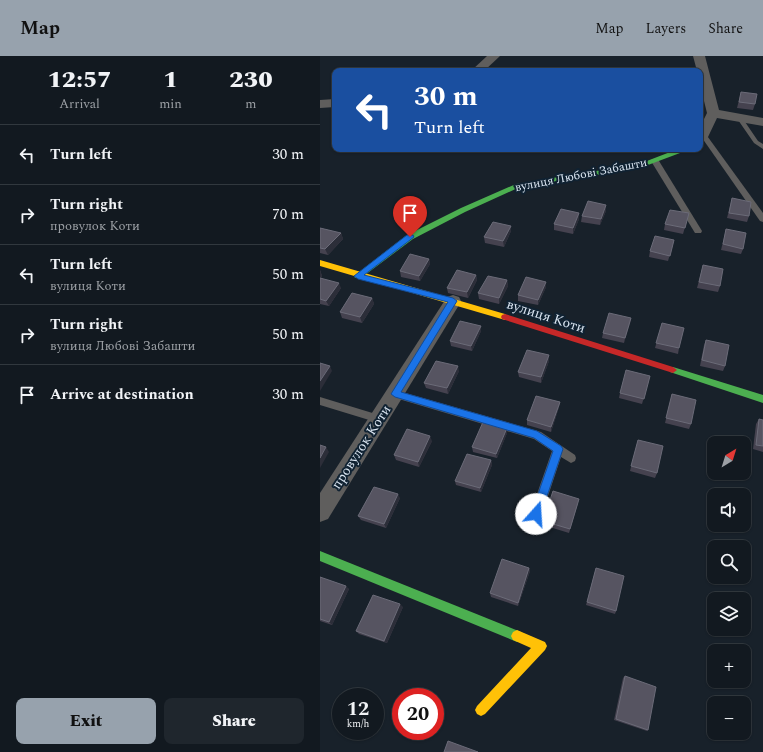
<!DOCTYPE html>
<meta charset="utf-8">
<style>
body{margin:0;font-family:Spectral,serif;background:#1f262d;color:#f1f3f6;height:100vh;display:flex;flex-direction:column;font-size:15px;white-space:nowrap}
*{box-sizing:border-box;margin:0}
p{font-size:13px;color:#9ca0a5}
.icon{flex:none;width:22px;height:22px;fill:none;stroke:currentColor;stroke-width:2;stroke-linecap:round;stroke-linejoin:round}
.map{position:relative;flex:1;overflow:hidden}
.side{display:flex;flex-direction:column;background:#121920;width:320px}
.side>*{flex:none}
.top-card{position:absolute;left:12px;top:12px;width:371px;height:84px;border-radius:8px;box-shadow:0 1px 3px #0004,0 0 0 1px #31383e;background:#1a4fa0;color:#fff;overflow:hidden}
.needle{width:26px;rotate:38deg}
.controls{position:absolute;left:387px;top:380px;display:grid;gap:8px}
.controls a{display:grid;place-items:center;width:44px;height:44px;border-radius:8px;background:#121920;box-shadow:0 1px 3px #0004,0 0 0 1px #31383e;font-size:20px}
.speed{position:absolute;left:12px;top:632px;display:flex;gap:8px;font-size:20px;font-weight:700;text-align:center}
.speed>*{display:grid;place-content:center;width:52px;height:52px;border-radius:50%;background:#121920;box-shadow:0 1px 3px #0004,0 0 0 1px #31383e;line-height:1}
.speed small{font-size:10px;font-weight:400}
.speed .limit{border:6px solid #d22;background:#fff;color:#111}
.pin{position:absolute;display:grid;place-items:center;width:34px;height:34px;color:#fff;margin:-41px -17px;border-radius:50% 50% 50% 0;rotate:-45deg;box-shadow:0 0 4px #0007}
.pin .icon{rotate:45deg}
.me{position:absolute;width:44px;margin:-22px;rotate:19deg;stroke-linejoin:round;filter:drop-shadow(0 0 3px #0008)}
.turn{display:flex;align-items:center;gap:14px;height:84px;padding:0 16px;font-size:18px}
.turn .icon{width:52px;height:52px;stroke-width:2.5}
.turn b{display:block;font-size:28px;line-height:34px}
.eta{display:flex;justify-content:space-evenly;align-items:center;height:68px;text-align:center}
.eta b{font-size:24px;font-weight:800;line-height:28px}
.action{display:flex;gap:8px;margin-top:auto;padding:8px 16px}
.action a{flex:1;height:46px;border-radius:8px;background:#97a2ad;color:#111;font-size:16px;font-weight:800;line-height:46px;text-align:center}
.action a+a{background:#1f262d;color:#f1f3f6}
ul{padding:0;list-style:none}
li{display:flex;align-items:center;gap:12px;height:60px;padding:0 16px;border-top:1px solid #31383e}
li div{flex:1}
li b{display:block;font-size:15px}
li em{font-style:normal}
header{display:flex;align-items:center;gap:24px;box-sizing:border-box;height:56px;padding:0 20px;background:#97a2ad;color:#111}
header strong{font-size:19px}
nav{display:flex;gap:22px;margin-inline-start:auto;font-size:14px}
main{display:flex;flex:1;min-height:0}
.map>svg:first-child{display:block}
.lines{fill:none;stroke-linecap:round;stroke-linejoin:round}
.lane{fill:#5f5e5d;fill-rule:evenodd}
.street{fill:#5f5e5d;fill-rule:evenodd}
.fast{fill:#4caf50;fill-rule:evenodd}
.slow{fill:#ffc107;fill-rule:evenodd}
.jam{fill:#c62828;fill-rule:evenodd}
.wall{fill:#45424f}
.shaded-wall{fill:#2c2e39}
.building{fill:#565461;stroke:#6b6b78}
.route{fill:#1a73e8;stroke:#114b97}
.labels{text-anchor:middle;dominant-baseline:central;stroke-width:4;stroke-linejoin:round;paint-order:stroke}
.far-street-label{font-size:12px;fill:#dce7f3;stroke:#102232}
.street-label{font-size:14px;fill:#dce7f3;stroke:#102232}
</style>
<header>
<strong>Map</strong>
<nav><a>Map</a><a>Layers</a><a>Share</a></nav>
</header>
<main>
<section class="side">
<div class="eta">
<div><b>12:57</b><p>Arrival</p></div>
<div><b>1</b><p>min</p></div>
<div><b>230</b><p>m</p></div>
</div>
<ul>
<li><svg class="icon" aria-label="left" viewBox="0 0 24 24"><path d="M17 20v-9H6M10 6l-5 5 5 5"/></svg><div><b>Turn left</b></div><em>30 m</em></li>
<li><svg class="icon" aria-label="right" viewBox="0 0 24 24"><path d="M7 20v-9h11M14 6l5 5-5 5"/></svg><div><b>Turn right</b><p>провулок Коти</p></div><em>70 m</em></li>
<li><svg class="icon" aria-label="left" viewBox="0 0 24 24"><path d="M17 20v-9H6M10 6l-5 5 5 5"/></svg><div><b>Turn left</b><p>вулиця Коти</p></div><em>50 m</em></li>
<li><svg class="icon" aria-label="right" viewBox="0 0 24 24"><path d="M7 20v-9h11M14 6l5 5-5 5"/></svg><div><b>Turn right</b><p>вулиця Любові Забашти</p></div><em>50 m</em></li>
<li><svg class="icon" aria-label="arrive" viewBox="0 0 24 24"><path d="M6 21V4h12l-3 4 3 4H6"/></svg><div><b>Arrive at destination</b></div><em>30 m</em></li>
</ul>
<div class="action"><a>Exit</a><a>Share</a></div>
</section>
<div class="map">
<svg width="443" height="696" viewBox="0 0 443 696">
<rect width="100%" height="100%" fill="#18212a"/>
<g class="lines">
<g class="lane">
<path d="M417,60h4l17,25 5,3v5l-9,-6 -18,-26z"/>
<path d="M383,76l2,1 58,80v9l-3,-1 -60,-86z"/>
<path d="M332,103h3l4,2 43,70 -1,2h-6l-44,-72z"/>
<path d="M75,334l146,42 34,23 1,3 -1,3 -4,2 -10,-6 -19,57 -2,4 -4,1 -4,-1 -2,-4 22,-63 -18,-12 -142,-42 -2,-3 2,-3z"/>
<path d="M0,341l59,18 4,1 1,3 -1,3 -4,1 -59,-18z"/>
</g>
<g class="street">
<path d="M167,0h13l-16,15h-13z"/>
<path d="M373,0h12l14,54 44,8v8l-46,-8 -9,19 -8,3v-13l7,-14 -7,-28v-14h-3z"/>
<path d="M15,43v8l-15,1v-8z"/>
<path d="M133,239l6,2 2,4 -2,4 -131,214 -8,3v-29l127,-196z"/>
</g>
<g class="fast">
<path d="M358,93h7l-5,4 -40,15 -120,19 -55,25 -52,27 -52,39h-6l-1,-2 53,-41 54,-27 55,-24 123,-20z"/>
<path d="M353,311l90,28v8l-93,-31 -1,-2z"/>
<path d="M0,495l201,81 2,4 -2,4 -4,2 -197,-81z"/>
</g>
<g class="slow">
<path d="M0,204l185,54 4,3 -4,3 -185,-54z"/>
<path d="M197,574l28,12 2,4 -2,4 -60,64 -4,2 -4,-2 -2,-4 2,-4 54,-58 -18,-8 -2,-4 2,-4z"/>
</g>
<path class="jam" d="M185,258l168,53 4,3 -4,3 -171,-54 -1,-2 1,-2z"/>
</g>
<g class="wall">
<path d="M421,36l14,12 -2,6 -16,-2z"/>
<path d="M412,142l17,18 -2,6 -20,-4z"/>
<path d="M286,155l-6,14 -19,-3 1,-6z"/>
<path d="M369,157l-6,21 -19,-4 1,-6z"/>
<path d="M259,163l-6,15 -19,-4v-6z"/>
<path d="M191,170v5l-7,16 -19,-4 -1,-6z"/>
<path d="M0,172l21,5 2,6 -15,16 -8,-2z"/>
<path d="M406,173l17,20 -2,5 -20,-4z"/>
<path d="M354,184l-6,21 -19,-4 1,-6z"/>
<path d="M109,203l1,5 -10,17 -19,-4 -1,-6z"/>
<path d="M383,209l17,21 -2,6 -21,-4z"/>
<path d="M0,214l2,6 -1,2 20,10 -12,18 -9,-2z"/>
<path d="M156,219l1,5 -9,18 -20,-5 -1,-5z"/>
<path d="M187,224l1,6 -9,18 -20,-5 -1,-6z"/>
<path d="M226,231l-8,18 -20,-4v-6z"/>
<path d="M52,242l2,6 -12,19 -20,-5 -2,-6z"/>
<path d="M311,262l-7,25 -22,-5 1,-5z"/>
<path d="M342,267l17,25 -1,6 -23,-6z"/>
<path d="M161,275l-9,20 -21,-5 -1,-5z"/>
<path d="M386,284l19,26 -2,5 -23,-5 4,-21z"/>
<path d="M229,305l-8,22 -22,-6 -1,-5z"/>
<path d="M139,315l-11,23 -22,-6 -2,-5z"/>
<path d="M330,320l-8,28 -23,-6 1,-5z"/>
<path d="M352,338l19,30 -2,5 -24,-6z"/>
<path d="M240,346l-1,5 -8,25 -24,-7v-5z"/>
<path d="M439,363l4,1v32l-10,-3 3,-25z"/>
<path d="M187,377l-10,25 -24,-6 -1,-5z"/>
<path d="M318,384l19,33 -2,5 -25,-7z"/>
<path d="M112,385l-13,26 -23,-7 -2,-5z"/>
<path d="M171,404l1,5 -11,27 -25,-7 -1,-4z"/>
<path d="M80,442l-14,30 -25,-8 -3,-4z"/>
<path d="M258,447l-9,30 -26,-8v-4z"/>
<path d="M209,512l1,3 -12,35 -27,-9 -1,-4z"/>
<path d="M276,512l20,43 -1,3 -29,-9z"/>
<path d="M0,521l29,12 -17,36 -12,-4z"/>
<path d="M83,551l-16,36 -28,-9 -3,-3z"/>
<path d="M305,620l23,54 -1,1 -33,-11 9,-42z"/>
</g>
<g class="shaded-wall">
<path d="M286,149v6l-6,14 1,-6z"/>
<path d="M259,157v6l-6,15v-6z"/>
<path d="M191,170v5l-7,16 -1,-6z"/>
<path d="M21,177l2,6 -15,16 -3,-6z"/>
<path d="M109,203l1,5 -10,17 -1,-5z"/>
<path d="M0,214l2,6 -2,3z"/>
<path d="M156,219l1,5 -9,18 -1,-6z"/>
<path d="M187,224l1,6 -9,18v-6z"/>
<path d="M226,226v5l-8,18v-5z"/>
<path d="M19,227l2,5 -12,18 -3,-5z"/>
<path d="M52,242l2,6 -12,19 -2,-6z"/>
<path d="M311,262l-1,6 -6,19 1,-5z"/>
<path d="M161,270v5l-9,20 -1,-5z"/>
<path d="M229,299v6l-8,22v-6z"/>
<path d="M10,310l2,5 -12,20v-10z"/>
<path d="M138,310l1,5 -11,23 -1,-6z"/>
<path d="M240,346l-1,5 -8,25v-5z"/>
<path d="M187,372v5l-10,25 -1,-4z"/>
<path d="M110,380l2,5 -13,26 -1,-5z"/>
<path d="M6,391l3,5 -9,16v-10z"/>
<path d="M171,404l1,5 -11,27 -1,-4z"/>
<path d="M78,438l2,4 -14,30 -2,-4z"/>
<path d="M209,512l1,3 -12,35v-3z"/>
<path d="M26,530l3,3 -17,36 -3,-3z"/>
<path d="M80,548l3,3 -16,36 -3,-2z"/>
</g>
<g class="building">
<path d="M421,36l16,2 -2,10 -16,-2z"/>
<path d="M412,142l19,4 -2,14 -20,-3z"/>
<path d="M268,145l18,4 -5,14 -19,-3z"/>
<path d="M241,153l18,4 -6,15 -19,-4z"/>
<path d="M350,154l19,3 -4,15 -20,-4z"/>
<path d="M173,166l18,4 -8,15 -19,-4z"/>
<path d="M0,172l21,5 -16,16 -5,-1z"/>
<path d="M406,173l20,4 -3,16 -20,-5z"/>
<path d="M335,180l19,4 -4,16 -20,-5z"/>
<path d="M90,198l19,5 -10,17 -19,-5z"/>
<path d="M383,209l20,4 -3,17 -21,-4z"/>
<path d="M137,214l19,5 -9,17 -20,-4z"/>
<path d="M168,220l19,4 -8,18 -21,-5z"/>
<path d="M206,221l20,5 -8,18 -20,-5z"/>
<path d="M0,222l19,5 -13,18 -6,-2z"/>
<path d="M32,237l20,5 -12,19 -20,-5z"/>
<path d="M289,257l22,5 -6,20 -22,-5z"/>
<path d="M140,265l21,5 -10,20 -21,-5z"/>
<path d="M342,267l22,5 -5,20 -23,-5z"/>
<path d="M386,284l23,5 -4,21 -23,-6z"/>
<path d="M207,294l22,5 -8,22 -23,-5z"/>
<path d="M116,305l22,5 -11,22 -23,-5z"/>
<path d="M0,307l10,3 -10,15z"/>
<path d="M306,314l24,6 -6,23 -24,-6z"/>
<path d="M352,338l24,6 -5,24 -25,-6z"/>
<path d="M216,340l24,6 -9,25 -24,-7z"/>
<path d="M439,363l4,1v26l-7,-1z"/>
<path d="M163,366l24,6 -11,26 -24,-7z"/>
<path d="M87,373l23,7 -12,26 -24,-7z"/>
<path d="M318,384l25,6 -6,27 -26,-7z"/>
<path d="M0,389l6,2 -6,11z"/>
<path d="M147,398l24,6 -11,28 -25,-7z"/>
<path d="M54,431l24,7 -14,30 -26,-8z"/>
<path d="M233,435l26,8 -9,30 -27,-8z"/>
<path d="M182,503l27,9 -11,35 -28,-10z"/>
<path d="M276,512l28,8 -8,35 -29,-9z"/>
<path d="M0,521l26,9 -17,36 -9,-3z"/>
<path d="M53,539l27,9 -16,37 -28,-10z"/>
<path d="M305,620l31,11 -8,43 -32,-11z"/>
<path d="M128,685l30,11h-34z"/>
</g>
<path class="route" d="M87,179h6l1,2 -50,38 89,23 4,3 -56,91 136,39 24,15 2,3 -23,68 -4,1 -4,-1 -1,-3 22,-63 -19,-13 -139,-41 -4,-3 57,-92 -90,-23 -4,-3z"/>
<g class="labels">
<g class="far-street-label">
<text transform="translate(261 119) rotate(-11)">вулиця Любові Забашти</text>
</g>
<g class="street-label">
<text transform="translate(226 260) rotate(18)">вулиця Коти</text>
<text transform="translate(41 391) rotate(-57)">провулок Коти</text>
</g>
</g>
</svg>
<div class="controls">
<a><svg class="needle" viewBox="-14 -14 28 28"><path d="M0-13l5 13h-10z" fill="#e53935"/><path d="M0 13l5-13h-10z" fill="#9ca0a5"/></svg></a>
<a><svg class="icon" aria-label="sound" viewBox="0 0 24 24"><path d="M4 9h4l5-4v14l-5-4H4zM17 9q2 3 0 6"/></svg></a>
<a><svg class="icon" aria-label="search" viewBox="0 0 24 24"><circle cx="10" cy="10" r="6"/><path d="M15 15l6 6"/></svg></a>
<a><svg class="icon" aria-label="layers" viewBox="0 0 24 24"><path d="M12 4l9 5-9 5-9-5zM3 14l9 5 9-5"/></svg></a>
<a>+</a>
<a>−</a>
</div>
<div class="speed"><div>12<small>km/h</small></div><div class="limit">20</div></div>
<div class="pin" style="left:90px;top:181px;background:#d93025"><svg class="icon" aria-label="arrive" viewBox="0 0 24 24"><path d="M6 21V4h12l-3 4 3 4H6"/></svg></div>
<svg class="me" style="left:216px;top:458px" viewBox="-20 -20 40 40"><circle r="19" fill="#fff"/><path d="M0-13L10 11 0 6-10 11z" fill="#1a73e8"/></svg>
<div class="top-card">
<div class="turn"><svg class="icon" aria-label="left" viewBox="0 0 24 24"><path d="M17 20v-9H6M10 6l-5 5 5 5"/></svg><div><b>30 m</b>Turn left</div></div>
</div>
</div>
</main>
